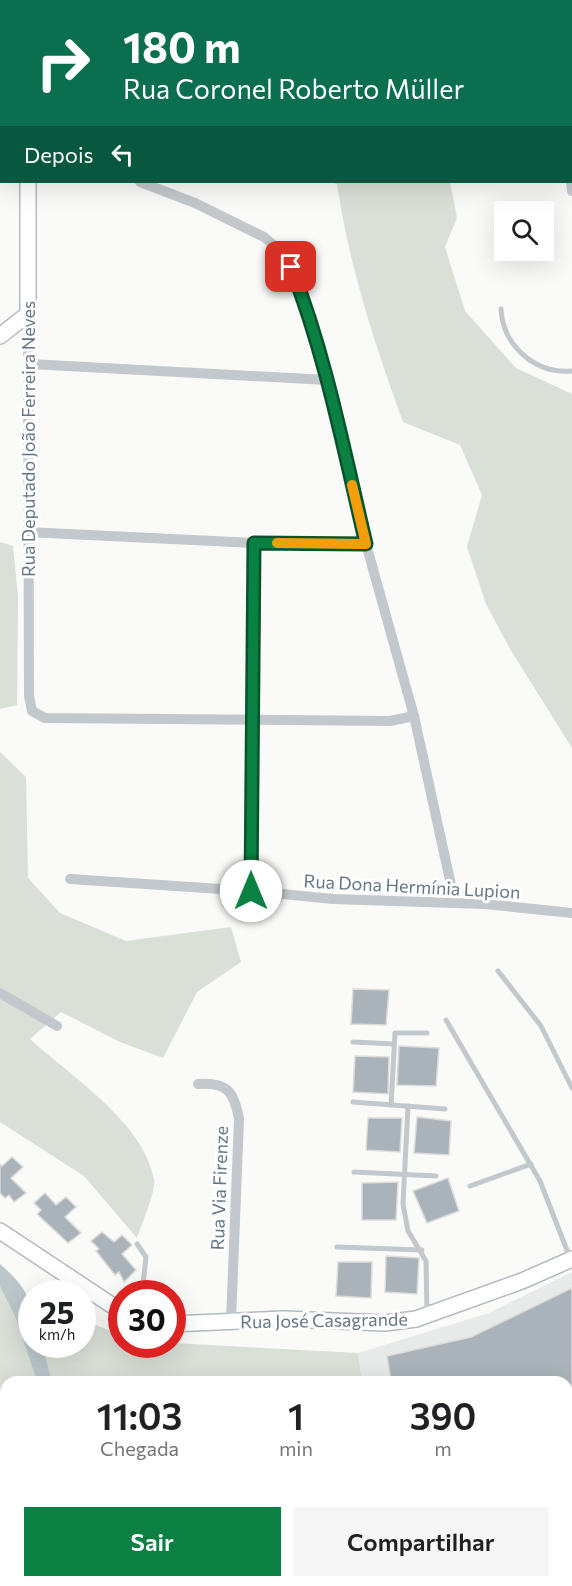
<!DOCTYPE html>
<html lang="pt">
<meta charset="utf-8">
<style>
body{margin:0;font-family:Commissioner,sans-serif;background:#f6f6f6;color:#202124;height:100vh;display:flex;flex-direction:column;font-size:22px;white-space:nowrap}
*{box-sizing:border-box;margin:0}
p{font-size:20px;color:#757577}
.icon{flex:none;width:33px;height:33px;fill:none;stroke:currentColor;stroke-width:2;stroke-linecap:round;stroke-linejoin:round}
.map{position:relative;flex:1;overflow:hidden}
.drawer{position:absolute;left:0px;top:1376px;width:573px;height:212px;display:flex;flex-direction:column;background:#fff;border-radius:18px 18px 0 0;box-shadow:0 6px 24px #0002}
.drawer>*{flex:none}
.banner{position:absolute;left:0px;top:0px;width:573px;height:183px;box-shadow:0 6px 24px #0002;background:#0b6e4f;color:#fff;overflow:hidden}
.tools{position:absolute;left:494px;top:201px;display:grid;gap:12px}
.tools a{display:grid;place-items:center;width:60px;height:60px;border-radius:0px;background:#fff;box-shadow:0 6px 24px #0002;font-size:30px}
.speed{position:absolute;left:18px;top:1280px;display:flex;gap:12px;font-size:30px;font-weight:700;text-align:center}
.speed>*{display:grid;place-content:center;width:78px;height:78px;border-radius:50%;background:#fff;box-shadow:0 6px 24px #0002;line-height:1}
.speed small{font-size:15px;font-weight:400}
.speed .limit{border:9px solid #d22;background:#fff;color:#111}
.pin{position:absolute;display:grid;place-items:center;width:51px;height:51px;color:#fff;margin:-26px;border-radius:12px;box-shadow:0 3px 9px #0006}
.me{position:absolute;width:66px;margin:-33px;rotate:0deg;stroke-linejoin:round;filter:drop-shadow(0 0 4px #0008)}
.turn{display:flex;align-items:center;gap:21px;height:126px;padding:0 24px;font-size:27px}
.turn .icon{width:78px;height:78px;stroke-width:2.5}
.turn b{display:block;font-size:42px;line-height:51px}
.then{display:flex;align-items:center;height:57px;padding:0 24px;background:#0003;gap:12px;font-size:22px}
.eta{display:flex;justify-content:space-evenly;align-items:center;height:102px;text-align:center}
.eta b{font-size:36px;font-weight:600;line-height:42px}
.primary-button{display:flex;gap:12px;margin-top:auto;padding:12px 24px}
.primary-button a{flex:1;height:69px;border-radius:0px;background:#0b8043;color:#fff;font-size:24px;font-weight:600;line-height:69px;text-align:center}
.primary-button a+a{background:#f6f6f6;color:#202124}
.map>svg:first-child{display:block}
.built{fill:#e8e9e9}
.green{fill:#dadfd7}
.water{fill:#bbc7cb}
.building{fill:#aab3b9;stroke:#dcdcda;stroke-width:1.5}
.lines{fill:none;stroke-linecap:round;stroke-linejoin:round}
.secondary-casing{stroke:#b3babf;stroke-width:18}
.lane{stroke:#c3c8cc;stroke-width:5}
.street{stroke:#c3c8cc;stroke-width:10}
.secondary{stroke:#fff;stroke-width:15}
.route-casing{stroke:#07532c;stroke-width:15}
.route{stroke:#0b8043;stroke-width:10}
.slow{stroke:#f59e0b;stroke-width:10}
.labels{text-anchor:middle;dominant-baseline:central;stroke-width:6;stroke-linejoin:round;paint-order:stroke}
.street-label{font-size:18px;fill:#657683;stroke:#fff}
</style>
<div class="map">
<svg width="572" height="1586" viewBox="0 0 572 1586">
<rect width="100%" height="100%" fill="#fafaf8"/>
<path class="built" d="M572,1272v314h-175v-5h170v-199l-205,-1 -4,-28 131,-40z"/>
<g class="green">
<path d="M329,182h121l7,36 -12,29 20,64 51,57 56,26v354l-62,-99 -24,-45 -19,-57 15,-52 -22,-50 -57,-23c-29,-80 -53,-153 -66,-238z"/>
<path d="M0,542l13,4 5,50 -1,109 -17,4z"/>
<path d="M0,752l26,25 2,101 32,35 66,28 105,-14 10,35 -44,30 -34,66 -43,-16 -59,-30 -31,27c40,37 114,83 124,141 2,11 -13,46 -17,58l-53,-62 -84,-54z"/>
<path d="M0,1271l16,22 15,6 1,45h50l1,-24 38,15 1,9 51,-1 185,10 4,28 -356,1v199h75l1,5h-82z"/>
<path d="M83,1581h314v5h-313z"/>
</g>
<g class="water">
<path d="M0,1264c33,29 32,39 32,80h16l-6,2 10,35h-15l-22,-65 -15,-30z"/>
<path d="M0,1521l6,1v59h8v5h-14z"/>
</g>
<g class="building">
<path d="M353,989l36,1 -3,35 -35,-1z"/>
<path d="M399,1046l40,2 -3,38 -39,-1z"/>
<path d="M355,1056l34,1 -1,37 -35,-2z"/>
<path d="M417,1117l34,4 -2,34 -35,-2z"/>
<path d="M368,1118h34l-2,34 -34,-2z"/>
<path d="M12,1157l11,10 -12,11 15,15 -12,9 -5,-7 -4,3 -5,-5v-29l2,2z"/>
<path d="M448,1178l11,33 -32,12 -14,-32z"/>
<path d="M398,1182l-2,38h-34v-37z"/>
<path d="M45,1193l11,12 10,-8 10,10 -11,10 16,16 -13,10 -31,-29 4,-4 -7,-7z"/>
<path d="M102,1232l12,10 8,-7 10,10 -10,9 14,16 -12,12 -5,-10 -4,3 -19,-24 3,-2 -8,-8z"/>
<path d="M386,1256l33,2 -2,36 -32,-2z"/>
<path d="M338,1262h34l-1,36 -35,-2z"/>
<path d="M572,1288v294l-22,4h-106l-1,-5h124v-199h-176l-4,-26 84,-19z"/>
</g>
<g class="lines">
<defs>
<g id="secondary">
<path d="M161,2l3,-2"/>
<path d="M0,336l28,-22v-132"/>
<path d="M0,1231l122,81"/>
<path d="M172,1324l112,-5 101,4 31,-4 106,-38 50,-22"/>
</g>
</defs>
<use href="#secondary" class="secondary-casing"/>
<g class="lane">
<path d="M441,2v-2"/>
<path d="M501,309c2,37 34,65 71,62"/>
<path d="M498,971l43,55 31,62"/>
<path d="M446,1020l94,161 30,77"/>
<path d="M353,1042l41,2"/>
<path d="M353,1102l92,7"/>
<path d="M391,1105l4,-72h32"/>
<path d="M408,1106l-5,98 5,27 18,30 1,51"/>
<path d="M354,1172l82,4"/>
<path d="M470,1186l61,-22"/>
<path d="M137,1244l9,13 -4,36"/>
<path d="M337,1247l85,3"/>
</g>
<g class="street">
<path d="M0,96h2"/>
<path d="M572,147v-2"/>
<path d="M140,182l55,21 69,34 13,11 14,19 19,49 17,64 39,164 48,172 41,187"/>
<path d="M571,182l1,9"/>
<path d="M28,314l1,382 3,15 13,7 345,3 24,-5"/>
<path d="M30,364l297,16"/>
<path d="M27,532l227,11 112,1"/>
<path d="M70,879l181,12 82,8 152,5 87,9"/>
<path d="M251,891l3,-348"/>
<path d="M0,993l57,33"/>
<path d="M198,1084c29,-2 36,7 41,35l-8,202"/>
</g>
<use href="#secondary" class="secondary"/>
</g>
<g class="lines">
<defs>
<path id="route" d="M251,891l3,-348 112,1c-22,-93 -40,-188 -75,-277"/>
</defs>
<use href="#route" class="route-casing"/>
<use href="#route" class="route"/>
<path class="slow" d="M277,543l89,1 -14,-59"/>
</g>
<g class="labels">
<g class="street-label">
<text transform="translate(28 439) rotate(-90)">Rua Deputado João Ferreira Neves</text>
<text transform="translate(412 886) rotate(3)">Rua Dona Hermínia Lupion</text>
<text transform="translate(219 1188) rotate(-88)">Rua Via Firenze</text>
<text transform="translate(324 1320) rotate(-1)">Rua José Casagrande</text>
</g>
</g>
</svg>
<div class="tools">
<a><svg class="icon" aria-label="search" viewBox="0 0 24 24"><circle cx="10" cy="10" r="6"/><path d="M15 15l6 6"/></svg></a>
</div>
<div class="speed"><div>25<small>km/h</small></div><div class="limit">30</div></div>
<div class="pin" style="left:291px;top:267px;background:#d93025"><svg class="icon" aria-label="arrive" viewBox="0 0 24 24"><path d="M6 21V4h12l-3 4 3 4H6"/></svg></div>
<svg class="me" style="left:251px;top:891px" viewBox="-20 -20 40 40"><circle r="19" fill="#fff"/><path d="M0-13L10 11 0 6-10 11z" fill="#0b8043"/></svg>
<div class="banner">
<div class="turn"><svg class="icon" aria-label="right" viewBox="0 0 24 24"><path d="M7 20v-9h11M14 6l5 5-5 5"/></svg><div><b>180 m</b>Rua Coronel Roberto Müller</div></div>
<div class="then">Depois<svg class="icon" aria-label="left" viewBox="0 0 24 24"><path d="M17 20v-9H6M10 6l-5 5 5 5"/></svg></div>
</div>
<section class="drawer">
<div class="eta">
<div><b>11:03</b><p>Chegada</p></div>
<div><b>1</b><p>min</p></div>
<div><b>390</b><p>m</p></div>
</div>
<div class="primary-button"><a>Sair</a><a>Compartilhar</a></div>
</section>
</div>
